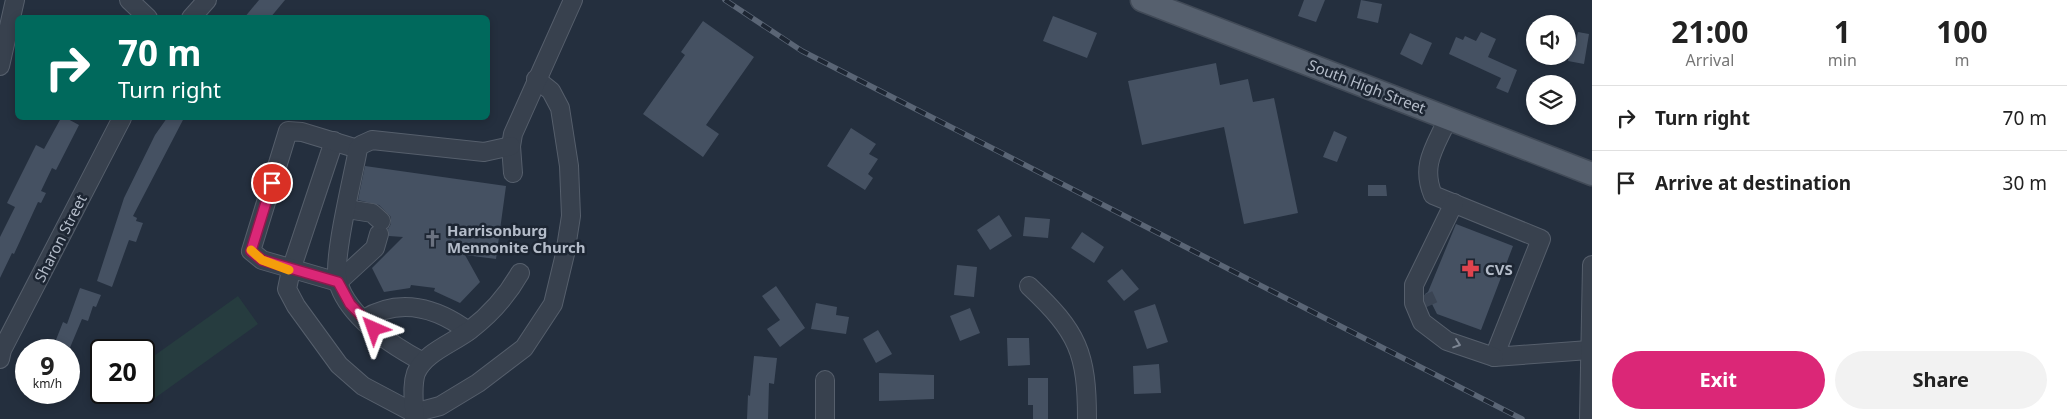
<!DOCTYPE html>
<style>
body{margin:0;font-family:"Noto Sans",sans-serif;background:#f2f2f2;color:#222;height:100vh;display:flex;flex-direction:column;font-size:19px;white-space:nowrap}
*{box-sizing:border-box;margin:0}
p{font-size:16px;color:#767676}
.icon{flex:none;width:28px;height:28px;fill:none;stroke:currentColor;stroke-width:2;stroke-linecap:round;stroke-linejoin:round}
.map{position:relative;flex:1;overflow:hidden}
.panel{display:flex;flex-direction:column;background:#fff;width:475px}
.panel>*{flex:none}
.guide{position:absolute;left:15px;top:15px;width:475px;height:105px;border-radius:8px;box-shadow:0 2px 8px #0003;background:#00695c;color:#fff;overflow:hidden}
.buttons{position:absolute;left:1526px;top:15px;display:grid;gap:10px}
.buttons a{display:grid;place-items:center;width:50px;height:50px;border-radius:50%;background:#fff;box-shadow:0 2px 8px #0003;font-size:25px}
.speed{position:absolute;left:15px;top:339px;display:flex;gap:10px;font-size:25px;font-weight:700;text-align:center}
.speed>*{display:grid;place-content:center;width:65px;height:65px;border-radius:50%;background:#fff;box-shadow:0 2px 8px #0003;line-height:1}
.speed small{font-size:12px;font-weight:400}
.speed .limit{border:2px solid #111;border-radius:8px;background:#fff;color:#111}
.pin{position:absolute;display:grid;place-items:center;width:42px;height:42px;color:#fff;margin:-21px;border:2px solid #fff;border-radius:50%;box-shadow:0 1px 5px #0007}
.me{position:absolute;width:55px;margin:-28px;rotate:317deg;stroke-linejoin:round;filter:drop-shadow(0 0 4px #0008)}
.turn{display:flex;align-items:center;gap:18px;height:105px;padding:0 20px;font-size:22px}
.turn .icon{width:65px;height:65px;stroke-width:2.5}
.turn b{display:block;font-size:35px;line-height:42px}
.eta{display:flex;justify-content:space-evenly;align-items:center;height:85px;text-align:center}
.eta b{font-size:30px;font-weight:700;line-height:35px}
.cta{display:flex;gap:10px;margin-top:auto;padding:10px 20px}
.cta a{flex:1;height:58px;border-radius:30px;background:#db2777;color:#fff;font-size:20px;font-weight:700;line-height:58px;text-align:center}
.cta a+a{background:#f2f2f2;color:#222}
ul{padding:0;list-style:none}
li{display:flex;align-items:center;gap:15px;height:65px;padding:0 20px;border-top:1px solid #e0e0e0}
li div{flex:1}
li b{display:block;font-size:19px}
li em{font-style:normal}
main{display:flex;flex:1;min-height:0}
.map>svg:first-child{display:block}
.green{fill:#263c3f}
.building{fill:#455162}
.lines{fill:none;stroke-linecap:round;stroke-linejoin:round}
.minor-tunnel{stroke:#3a4453;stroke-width:18;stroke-dasharray:18 9;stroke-linecap:butt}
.minor-casing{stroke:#565f6c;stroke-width:20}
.major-casing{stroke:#414a57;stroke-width:25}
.minor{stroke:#38414e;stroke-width:18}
.major{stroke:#56606e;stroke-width:22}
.rail-casing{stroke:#5a6575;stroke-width:5.5}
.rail{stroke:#1d2633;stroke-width:4;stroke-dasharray:11;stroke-linecap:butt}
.oneway{stroke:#7c8592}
.route-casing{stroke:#8e194d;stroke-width:12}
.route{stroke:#db2777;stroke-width:9}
.slow{stroke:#f59e0b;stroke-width:9}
.labels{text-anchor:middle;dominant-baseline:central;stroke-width:5;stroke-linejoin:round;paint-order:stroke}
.street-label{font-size:15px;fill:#b4bcc9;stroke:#1d2633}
.poi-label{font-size:15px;font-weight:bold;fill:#b4bcc9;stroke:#1d2633;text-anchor:start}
</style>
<main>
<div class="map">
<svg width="1592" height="419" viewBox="0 0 1592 419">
<rect width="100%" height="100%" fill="#242f3e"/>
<path class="green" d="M238,296l20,28 -103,74 -11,-16v-19z"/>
<g class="building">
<path d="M259,0h26l-15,18h-26z"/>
<path d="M1304,0h21l-9,22 -18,-6z"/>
<path d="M1361,0l21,4 -4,19 -21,-5z"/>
<path d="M1053,16l44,17 -10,25 -44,-17z"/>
<path d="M703,21l51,36 -48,68 13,9 -16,23 -60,-43 42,-59 -4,-3z"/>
<path d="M1481,32l15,7 -8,18 29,13 -9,23 -12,-5 5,-10 -52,-24 7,-17 7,3 2,-4 11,5z"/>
<path d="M1578,32l11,2 -5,30 -16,-3 3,-18 4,1z"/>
<path d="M1410,33l22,10 -10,22 -22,-11z"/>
<path d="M1216,63l4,22 28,-6 5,23 21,-4 24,115 -54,11 -20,-97 -82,18 -14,-64z"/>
<path d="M61,118h5l13,7 -23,45 -4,-2 -11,23 5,2 -5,10 -3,-1 -24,52 -2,-1 -12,25v-41l15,-30 -8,-4 29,-58 8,4z"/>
<path d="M167,118h17l-51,98 4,2 -1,3 7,2 -7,19 -7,-2 -17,47 -15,-6 27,-83 31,-63z"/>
<path d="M851,128l25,16 -7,10 9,5 -10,15 5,4 -8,12 -38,-24z"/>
<path d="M1334,131l13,6 -10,25 -14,-5z"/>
<path d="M365,166l141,20 -10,73 -31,-4 15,27 -20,21 -26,-12 1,-3 -24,-3 -1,3 -26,4 -12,-24 31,-31 -14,-1 -1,-7 3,-5v-7l-12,-12 -21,-5z"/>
<path d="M1368,185h18l1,11h-19z"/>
<path d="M999,215l13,21 -22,14 -13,-20z"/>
<path d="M1025,217l25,2 -2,19 -25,-2z"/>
<path d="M1456,224l57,22 -32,84 -44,-16 -5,-10 -5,2 -2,-5v-7l3,-2z"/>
<path d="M1082,232l22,15 -10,16 -23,-15z"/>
<path d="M957,265l20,2 -3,30 -20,-2z"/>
<path d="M1122,269l17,20 -15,12 -17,-20z"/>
<path d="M776,286l29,42 -25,19 -13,-18 13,-9 -18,-24z"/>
<path d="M80,288l21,7 -5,12 -3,-1 -5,15 -6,-2 -13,31h-17l11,-28 4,2z"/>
<path d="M816,303l21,4 -1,8 13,2 -3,17 -35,-5z"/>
<path d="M1155,304l13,38 -21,7 -13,-38z"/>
<path d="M970,308l10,25 -20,8 -10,-25z"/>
<path d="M878,330l14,24 -16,9 -13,-24z"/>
<path d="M1007,338h22l1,27 -22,1z"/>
<path d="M754,356l23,2 -3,26 -5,-1 -1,36h-21l1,-24 2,1z"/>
<path d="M1159,364l2,29 -27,1 -1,-28z"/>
<path d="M879,373l55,2v24l-55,2z"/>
<path d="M1028,378h20v41h-15v-14h-5z"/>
</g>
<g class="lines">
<path class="minor-tunnel" d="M1424,295l5,11"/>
<defs>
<g id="minor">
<path d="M129,0l19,18"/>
<path d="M191,18l16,-18"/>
<path d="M0,66l15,-66"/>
<path d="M1448,118c-12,28 -28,46 -15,77l108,44 -47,118 95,-7"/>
<path d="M334,141l-43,129 -4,19 9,17 43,59 24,21 51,27 26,-7 38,-23 46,-35 29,-44 12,-50 6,-38 -2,-50 -9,-58 -9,-17 -15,-12"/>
<path d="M358,149l-56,-17 -14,-1 -37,120 11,9 76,22 37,-34 4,-14"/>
<path d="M513,173l-2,-27 2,-12 60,-134"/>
<path d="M1454,203l-40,82v18l8,19 25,19 47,16"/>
<path d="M347,209l25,4 9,8"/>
<path d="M1029,286c49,46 58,67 58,133"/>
<path d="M364,319c36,-22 73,-11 104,12"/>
<path d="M0,359l2,-9 120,-232"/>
<path d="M423,362c-30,-16 -75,-45 -85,-80 -6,-22 15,-105 20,-133l3,-4 11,-5 112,12 27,-6"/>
<path d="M825,380v39"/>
<path d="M414,419c1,-14 -3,-32 2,-46 8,-20 37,-30 54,-43 21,-16 37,-34 50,-57"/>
<path d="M1589,419l3,-154"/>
</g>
<path id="major" d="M1142,0l450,174"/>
</defs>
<use href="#minor" class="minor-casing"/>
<use href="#major" class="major-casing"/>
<use href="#minor" class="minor"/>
<use href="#major" class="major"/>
<defs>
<path id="rail" d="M725,0l77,51 720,368"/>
</defs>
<use href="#rail" class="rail-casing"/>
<use href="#rail" class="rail"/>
</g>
<defs><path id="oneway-chevron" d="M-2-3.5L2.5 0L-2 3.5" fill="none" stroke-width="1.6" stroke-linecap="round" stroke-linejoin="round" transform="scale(1.25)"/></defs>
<use class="oneway" href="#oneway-chevron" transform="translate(1457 344) rotate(19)"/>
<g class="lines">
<defs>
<path id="route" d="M272,183l-21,68 11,9 76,22 12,22 24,25"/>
</defs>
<use href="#route" class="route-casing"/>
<use href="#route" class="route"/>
<path class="slow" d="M251,250l11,10 27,10"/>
</g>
<defs>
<symbol id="church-bare" viewBox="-9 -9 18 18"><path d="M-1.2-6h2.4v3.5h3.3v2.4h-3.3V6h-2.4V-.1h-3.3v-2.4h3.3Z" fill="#6b7280" stroke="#1d2633" stroke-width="2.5" paint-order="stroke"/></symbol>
<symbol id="pharmacy-bare" viewBox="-9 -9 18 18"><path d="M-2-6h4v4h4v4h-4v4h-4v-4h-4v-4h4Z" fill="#e0444e" stroke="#1d2633" stroke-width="2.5" paint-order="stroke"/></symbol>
</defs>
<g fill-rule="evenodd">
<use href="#church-bare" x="420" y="226" width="25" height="25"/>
<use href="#pharmacy-bare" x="1458" y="256" width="25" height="25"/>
</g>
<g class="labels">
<g class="street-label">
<text transform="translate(1367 86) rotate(21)">South High Street</text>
<text transform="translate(60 238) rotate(-63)">Sharon Street</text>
</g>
<g class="poi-label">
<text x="447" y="230">Harrisonburg<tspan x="447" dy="17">Mennonite Church</tspan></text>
<text x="1485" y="269">CVS</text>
</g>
</g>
</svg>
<div class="buttons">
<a><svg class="icon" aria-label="sound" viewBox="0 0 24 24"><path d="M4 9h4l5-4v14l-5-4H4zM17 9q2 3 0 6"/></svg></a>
<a><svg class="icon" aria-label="layers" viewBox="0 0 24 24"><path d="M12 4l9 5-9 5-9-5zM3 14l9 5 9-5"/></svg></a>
</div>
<div class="speed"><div>9<small>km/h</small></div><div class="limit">20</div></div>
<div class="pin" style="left:272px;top:183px;background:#d93025"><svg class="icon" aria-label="arrive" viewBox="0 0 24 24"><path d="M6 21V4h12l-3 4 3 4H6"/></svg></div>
<svg class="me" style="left:374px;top:329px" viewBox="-20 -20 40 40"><path d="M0-17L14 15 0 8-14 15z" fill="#db2777" stroke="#fff" stroke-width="4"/></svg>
<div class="guide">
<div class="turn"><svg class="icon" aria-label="right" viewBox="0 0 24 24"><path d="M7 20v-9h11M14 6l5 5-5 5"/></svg><div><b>70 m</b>Turn right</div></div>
</div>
</div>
<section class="panel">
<div class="eta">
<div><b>21:00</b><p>Arrival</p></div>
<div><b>1</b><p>min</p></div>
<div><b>100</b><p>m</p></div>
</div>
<ul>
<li><svg class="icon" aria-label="right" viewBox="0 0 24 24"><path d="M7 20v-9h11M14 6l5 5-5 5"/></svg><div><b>Turn right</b></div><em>70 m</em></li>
<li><svg class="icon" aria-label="arrive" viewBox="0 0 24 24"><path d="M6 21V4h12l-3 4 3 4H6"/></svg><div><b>Arrive at destination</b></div><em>30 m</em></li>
</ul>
<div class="cta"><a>Exit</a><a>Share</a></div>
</section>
</main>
